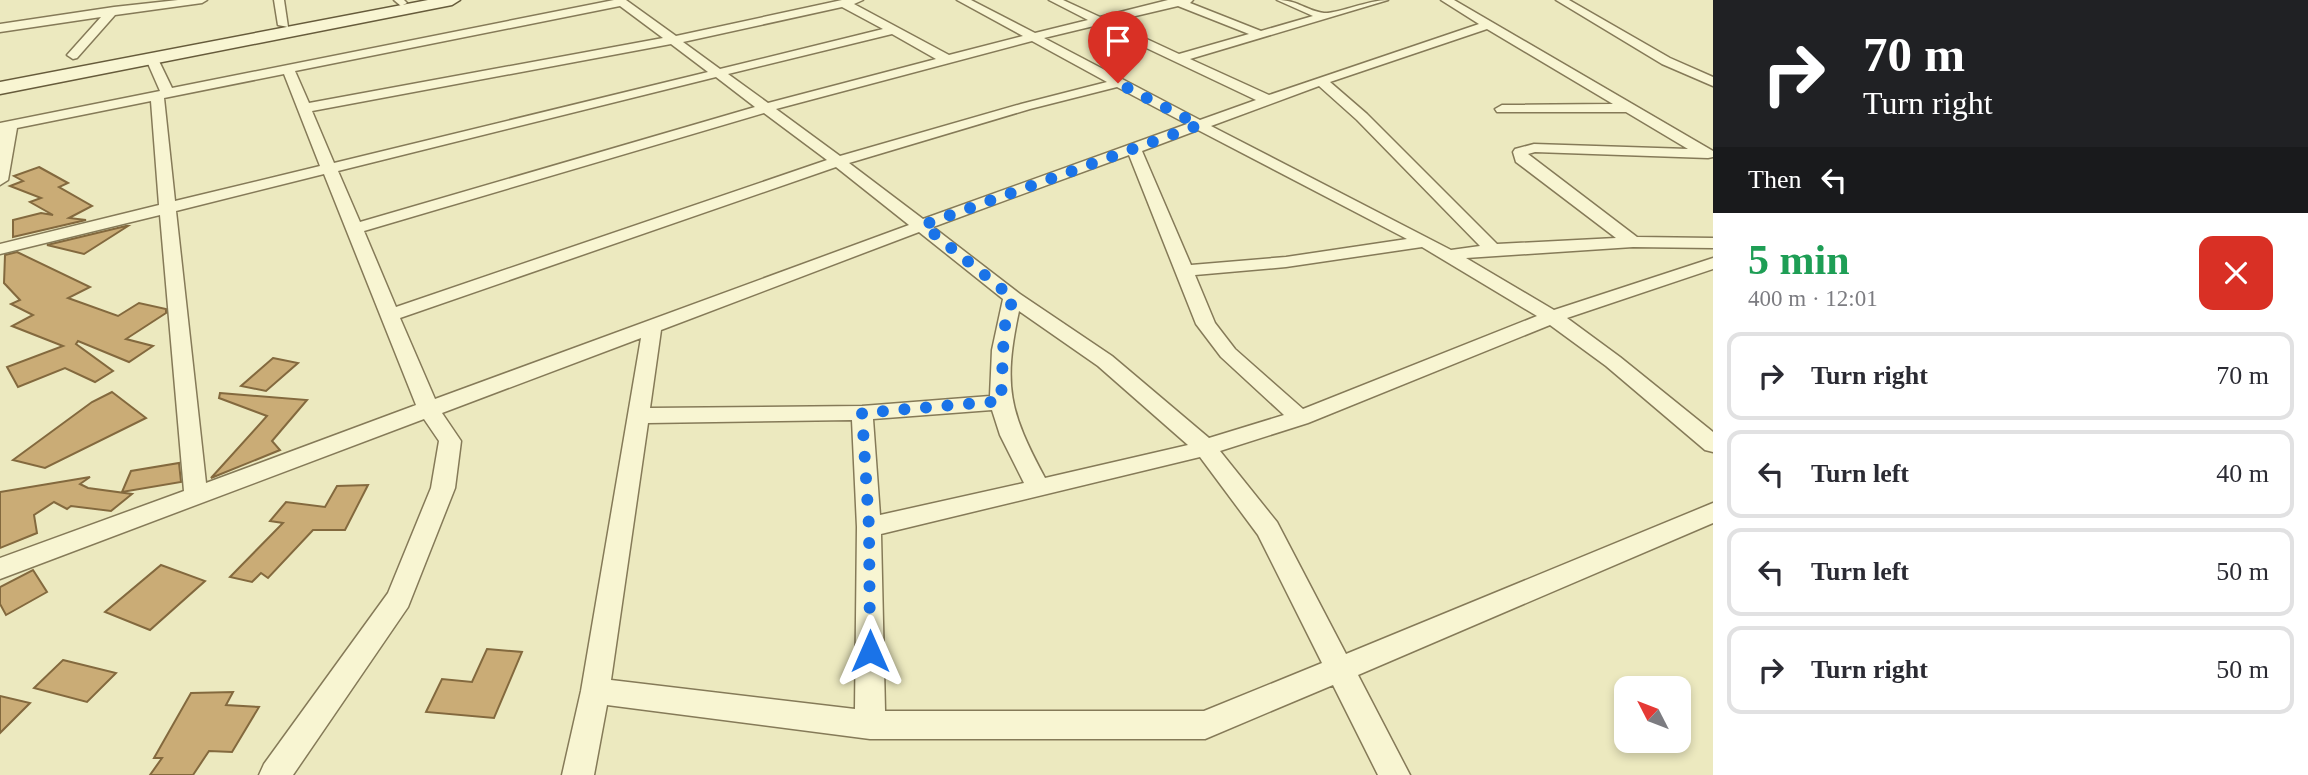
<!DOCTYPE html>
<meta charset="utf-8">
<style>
body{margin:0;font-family:Georgia,serif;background:#f7f7f7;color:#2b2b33;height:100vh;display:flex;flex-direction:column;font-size:26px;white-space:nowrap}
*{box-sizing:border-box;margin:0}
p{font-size:23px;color:#7c7c81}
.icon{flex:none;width:38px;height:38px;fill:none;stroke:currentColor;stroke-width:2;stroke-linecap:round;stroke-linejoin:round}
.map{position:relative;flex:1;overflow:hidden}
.side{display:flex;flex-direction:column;background:#fff;width:595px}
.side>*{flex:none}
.hud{background:#202124;color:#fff;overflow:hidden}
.needle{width:46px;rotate:312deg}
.fabs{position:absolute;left:1614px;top:676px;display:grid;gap:14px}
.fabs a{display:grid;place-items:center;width:77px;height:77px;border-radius:14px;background:#fff;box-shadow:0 4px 10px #0003;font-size:35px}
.pin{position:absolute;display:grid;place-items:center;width:60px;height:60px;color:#fff;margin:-72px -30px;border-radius:50% 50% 50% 0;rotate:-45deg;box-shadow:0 0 7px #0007}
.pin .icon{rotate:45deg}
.me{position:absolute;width:77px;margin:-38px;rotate:0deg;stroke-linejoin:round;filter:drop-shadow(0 0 5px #0008)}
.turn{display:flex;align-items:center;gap:24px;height:147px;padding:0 35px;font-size:32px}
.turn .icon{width:91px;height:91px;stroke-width:2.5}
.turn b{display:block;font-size:49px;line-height:60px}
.then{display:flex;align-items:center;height:66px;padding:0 35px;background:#0003;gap:14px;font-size:26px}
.round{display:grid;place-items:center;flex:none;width:74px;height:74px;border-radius:14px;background:#f7f7f7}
.summary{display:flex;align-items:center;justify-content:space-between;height:119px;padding:0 35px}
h1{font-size:42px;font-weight:800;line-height:52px;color:#1e9e55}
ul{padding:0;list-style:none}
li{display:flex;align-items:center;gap:21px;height:88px;margin:0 14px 10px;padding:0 21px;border:4px solid #e1e1e2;border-radius:14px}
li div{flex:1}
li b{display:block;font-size:26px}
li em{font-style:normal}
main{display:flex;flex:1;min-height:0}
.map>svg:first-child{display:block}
.building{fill:#caac76;stroke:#83693e;stroke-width:2}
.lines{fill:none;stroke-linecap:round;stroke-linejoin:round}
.street-casing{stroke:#857a58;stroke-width:3}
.secondary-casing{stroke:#665b3b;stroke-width:3}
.street{fill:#f8f5d2;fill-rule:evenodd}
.secondary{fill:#f8f5d2;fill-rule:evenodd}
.route{stroke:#1a73e8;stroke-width:12;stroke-dasharray:0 21.6}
</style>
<main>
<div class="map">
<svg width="1713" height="775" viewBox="0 0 1713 775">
<rect width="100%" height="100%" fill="#ece9bf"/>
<g class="building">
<path d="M39,167l29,16 -9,4 33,19 -23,12 17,2 -73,17v-17l28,-7 12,2 -23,-13 11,-4 -31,-12 13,-5 -9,-5z"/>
<path d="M128,226l-44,28 -37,-9 79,-19z"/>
<path d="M17,252l73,35 -22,11 50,18 21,-13 27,6v4l-40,26 27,7 -24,16 -51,-21 -2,3 37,27 -18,11 -30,-14 -47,19 -11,-20 56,-21 -51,-20 21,-11 -22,-11 9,-4 -16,-17 1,-28z"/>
<path d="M273,358l25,5 -32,28 -25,-5z"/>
<path d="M112,392l34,26 -101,50 -32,-8 79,-58z"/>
<path d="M220,393l87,7 -35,41 8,9 -69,28 56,-62 -48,-18z"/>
<path d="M179,463l2,19 -59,10 9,-21z"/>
<path d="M90,477l-10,7 8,4 44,6 -21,17 -40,-5 -4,3 -13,-7 -20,13 3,18 -37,15v-56z"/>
<path d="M368,485l-23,45h-32l-45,48 -7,-5 -9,9 -22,-5 53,-54 -13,-2 16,-19 39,5 12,-21z"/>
<path d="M161,565l44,16 -55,49 -45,-18z"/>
<path d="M33,570l14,22 -41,23 -6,-11v-17z"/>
<path d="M487,649l35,3 -28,66 -68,-6 16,-33 30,3z"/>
<path d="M63,660l53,13 -29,29 -53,-14z"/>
<path d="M233,692l-7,13 33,2 -27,45 -23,-1 -16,24h-43l12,-17h-8l37,-65z"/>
<path d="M0,696l30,7 -30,30z"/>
</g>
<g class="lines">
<defs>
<g id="street">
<path d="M178,0h29l-5,3 -87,12 -38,43 -4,1 -6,-4 34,-38 -101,15v-8l114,-17z"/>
<path d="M274,0h10l4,27 -10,-2z"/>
<path d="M394,0h10l3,3 -6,3z"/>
<path d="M614,0h12l50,36 166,-36h21l-9,4 95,51 74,-19 -66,-36h14l64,33 53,-13 -39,-20h14l37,17 68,-17h25l-3,3 71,28 52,-15 -36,-16c21,0 30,11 47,13 13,1 44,-13 64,-13l-198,59 79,36 210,-71 -38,-24h13l259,151v6l-5,1 -173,-6 -7,2 109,83 76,1v10l-80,-1 -167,11 88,52 159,-52v11l-146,49 53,39 93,75v20l-8,-2 -99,-84 -56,-41 -242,98 -88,28 57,71 69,132 367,-151v20l-355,152 52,100h-32l-45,-90 -128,54h-335l-263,-34 -13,70h-32l19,-84 60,-353 -199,75 19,28 -6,47 -47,119 -115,168h-34l5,-11 124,-171 43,-105 8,-47 -15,-22 -424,160v-21l184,-67 -24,-276 -160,39v-10l159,-39 -8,-104 -134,27 -9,52 -8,5v-62l160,-32 -14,-32 6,-4 6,4 14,29zM620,6l43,32 -354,65 -14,-32zM1178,6l71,28 -70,20 -69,-32zM842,7l41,22 -163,40 -37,-27zM1098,25l158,75 -56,20 -156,-82zM1487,29l126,75 -111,1 -7,4 2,3h129l62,37 -154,-5 -19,5 -2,3 3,10 100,76 -119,6 -130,-130 -37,-32zM892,34l44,25 -168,44 -40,-29zM1032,41l75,41 -86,22 -181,52 -64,-47zM671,44l37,28 -374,91 -22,-52zM284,74l36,92 -145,35 -11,-103zM716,77l39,30 -395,115 -22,-51zM1319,86l38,34 123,126 -29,4 -240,-124zM1117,87l70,37 -264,95 -74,-56 181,-54zM764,113l63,47 -431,147 -32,-76zM1198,130l209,109 -121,18 -95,8 -49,-114zM1129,155l67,169 25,33 63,58 -75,23 -97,-82 -92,-62 -87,-67zM836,167l73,58 -474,174 -35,-81zM324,174l92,231 -210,78 -30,-272zM919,232l84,67 -11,51 -2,46 -128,10 -212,2 11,-78zM1422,247l115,69 -234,93 -68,-60 -20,-26 -20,-48 91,-8zM1019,311l79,55 90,79 -143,33c-36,-67 -42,-92 -26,-167zM992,410l8,25 24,48 -144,32 -7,-96zM852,420l5,107 -2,182 -244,-29 37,-257zM1200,457l58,78 64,128 -118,48h-319l-4,-177z"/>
<path d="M1556,0h13l101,58 43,19v9l-51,-22z"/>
</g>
<path id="secondary" d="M428,0h32l-8,5 -452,89v-12z"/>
</defs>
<use href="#street" class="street-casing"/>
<use href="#secondary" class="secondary-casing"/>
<use href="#street" class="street"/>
<use href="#secondary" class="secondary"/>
</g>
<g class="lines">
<path class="route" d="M870,651l-1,-124 -7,-114 139,-12 3,-72 9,-31 -90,-73 276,-100 -81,-42"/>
</g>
</svg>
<div class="fabs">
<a><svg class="needle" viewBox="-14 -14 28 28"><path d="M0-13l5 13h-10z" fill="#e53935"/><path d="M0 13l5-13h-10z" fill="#7c7c81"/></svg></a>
</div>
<div class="pin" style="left:1118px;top:83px;background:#d93025"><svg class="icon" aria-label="arrive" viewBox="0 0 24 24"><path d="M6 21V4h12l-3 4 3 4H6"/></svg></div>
<svg class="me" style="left:870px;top:651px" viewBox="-20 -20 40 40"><path d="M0-17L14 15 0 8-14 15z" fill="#1a73e8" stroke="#fff" stroke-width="4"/></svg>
</div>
<section class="side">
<div class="hud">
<div class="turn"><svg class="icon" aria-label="right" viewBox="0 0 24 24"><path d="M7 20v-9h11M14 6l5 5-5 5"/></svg><div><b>70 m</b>Turn right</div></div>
<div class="then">Then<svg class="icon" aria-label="left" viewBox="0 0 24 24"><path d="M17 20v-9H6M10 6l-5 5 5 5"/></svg></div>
</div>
<div class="summary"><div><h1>5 min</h1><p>400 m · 12:01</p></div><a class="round" style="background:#d93025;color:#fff"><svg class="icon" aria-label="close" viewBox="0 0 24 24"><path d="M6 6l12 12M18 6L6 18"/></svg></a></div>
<ul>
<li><svg class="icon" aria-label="right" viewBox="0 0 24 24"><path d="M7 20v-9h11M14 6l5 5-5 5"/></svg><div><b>Turn right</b></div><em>70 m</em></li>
<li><svg class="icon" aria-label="left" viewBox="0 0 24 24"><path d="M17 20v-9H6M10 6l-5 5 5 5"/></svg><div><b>Turn left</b></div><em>40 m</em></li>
<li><svg class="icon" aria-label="left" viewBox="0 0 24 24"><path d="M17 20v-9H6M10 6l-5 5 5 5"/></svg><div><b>Turn left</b></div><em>50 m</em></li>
<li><svg class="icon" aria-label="right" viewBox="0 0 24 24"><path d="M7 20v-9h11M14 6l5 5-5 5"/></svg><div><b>Turn right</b></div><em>50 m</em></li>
</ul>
</section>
</main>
